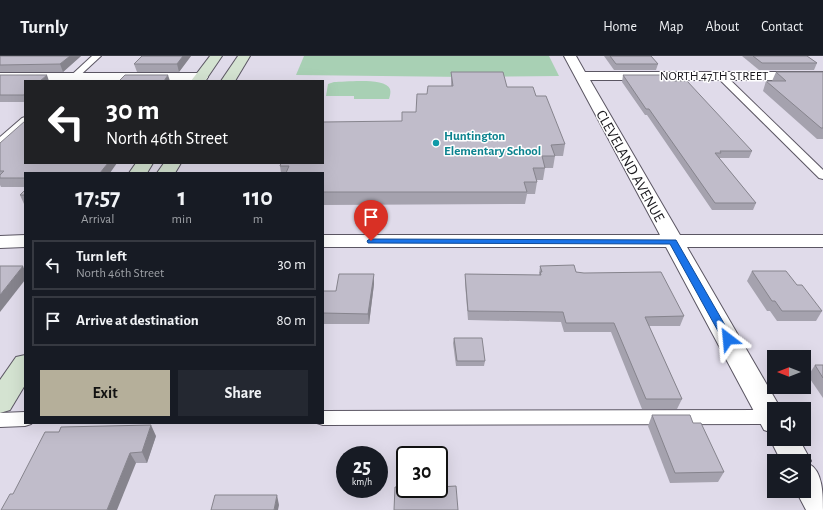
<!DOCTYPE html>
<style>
body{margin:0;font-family:"Alegreya Sans",sans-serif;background:#242831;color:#f1f3f6;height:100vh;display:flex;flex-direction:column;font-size:15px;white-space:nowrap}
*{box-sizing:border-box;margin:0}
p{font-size:13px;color:#9ea1a6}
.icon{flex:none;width:22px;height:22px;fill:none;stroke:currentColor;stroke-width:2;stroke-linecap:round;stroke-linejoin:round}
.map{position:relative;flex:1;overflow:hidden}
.panel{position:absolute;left:24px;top:116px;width:300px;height:252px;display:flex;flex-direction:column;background:#171b24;border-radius:0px;box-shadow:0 4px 16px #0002}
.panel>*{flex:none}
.guide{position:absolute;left:24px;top:24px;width:300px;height:84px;border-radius:0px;box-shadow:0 4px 16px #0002;background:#202124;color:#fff;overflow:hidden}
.needle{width:26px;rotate:270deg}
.tools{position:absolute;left:767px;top:294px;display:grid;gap:8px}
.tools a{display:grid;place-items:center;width:44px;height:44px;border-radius:0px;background:#171b24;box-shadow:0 4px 16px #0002;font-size:20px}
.speed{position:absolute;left:336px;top:390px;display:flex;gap:8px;font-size:20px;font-weight:700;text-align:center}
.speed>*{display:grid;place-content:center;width:52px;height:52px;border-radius:50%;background:#171b24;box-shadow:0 4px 16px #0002;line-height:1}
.speed small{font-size:10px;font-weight:400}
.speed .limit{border:2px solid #111;border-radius:6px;background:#fff;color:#111}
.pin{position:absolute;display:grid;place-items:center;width:34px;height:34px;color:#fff;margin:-41px -17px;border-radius:50% 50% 50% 0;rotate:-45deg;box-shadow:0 0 4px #0007}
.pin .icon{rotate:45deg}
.me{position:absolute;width:44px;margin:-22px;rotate:331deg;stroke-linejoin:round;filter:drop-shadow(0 0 3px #0008)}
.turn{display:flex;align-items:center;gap:14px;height:84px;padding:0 16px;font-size:18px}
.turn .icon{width:52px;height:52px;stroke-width:2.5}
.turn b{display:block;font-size:28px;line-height:34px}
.eta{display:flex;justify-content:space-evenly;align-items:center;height:68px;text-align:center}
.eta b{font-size:24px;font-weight:700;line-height:28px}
.action{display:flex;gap:8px;margin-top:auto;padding:8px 16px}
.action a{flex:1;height:46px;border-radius:0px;background:#b5af9a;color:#111;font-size:16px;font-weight:700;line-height:46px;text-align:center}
.action a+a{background:#242831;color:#f1f3f6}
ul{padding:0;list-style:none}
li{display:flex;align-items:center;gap:12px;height:50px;margin:0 8px 6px;padding:0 8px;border:2px solid #363941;border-radius:0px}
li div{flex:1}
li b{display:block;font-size:15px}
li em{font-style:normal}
header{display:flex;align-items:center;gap:24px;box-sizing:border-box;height:56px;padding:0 20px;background:#171b24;border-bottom:1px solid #363941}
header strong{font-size:19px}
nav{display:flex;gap:22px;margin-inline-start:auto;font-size:14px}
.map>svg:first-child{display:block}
.green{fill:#a8d0b4}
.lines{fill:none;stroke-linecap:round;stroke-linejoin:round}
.service-casing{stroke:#5b5663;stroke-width:2}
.minor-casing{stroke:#5b5663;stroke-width:2}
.secondary-casing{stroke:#5b5663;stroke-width:2}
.service{fill:#fff;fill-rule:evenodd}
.minor{fill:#fff;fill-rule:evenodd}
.secondary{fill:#d4e3d1;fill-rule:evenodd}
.wall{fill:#a5a2ae}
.shaded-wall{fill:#86848d}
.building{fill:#c0bcca;stroke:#86848d}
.route{fill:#1a73e8;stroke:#114b97}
.culture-dot{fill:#0f9aa8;stroke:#fff;stroke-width:1.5}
.labels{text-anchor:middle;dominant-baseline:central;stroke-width:3;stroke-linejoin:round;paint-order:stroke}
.far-street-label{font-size:13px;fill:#1a191e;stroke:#fff}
.far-culture-label{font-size:13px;font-weight:bold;fill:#0d838f;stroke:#fff;text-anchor:start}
.street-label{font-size:15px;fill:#1a191e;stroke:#fff}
</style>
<header>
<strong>Turnly</strong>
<nav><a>Home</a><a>Map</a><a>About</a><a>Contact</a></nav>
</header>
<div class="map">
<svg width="823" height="454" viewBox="0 0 823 454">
<rect width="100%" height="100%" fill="#e0dbea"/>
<g class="green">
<path d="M304,0h245l10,20 -92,1 -171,-2z"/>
<path d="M334,26c11,0 51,-5 56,7 1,3 0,7 -1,10h-35v-3h-28l2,-12z"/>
</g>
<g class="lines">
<defs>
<g id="service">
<path d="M92,0h9l-27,25h-9z"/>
<path d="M718,18h6l99,96v9l-4,-1 -101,-100 -1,-2z"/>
<path d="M25,61v8l-21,19 -4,1v-8l22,-19z"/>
<path d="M771,354l3,1v12l-3,1 -448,1 -6,-2h6v-12z"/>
<path d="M25,356v11h7l-1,1 -6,2 -25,1v-14z"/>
</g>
<g id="minor">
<path d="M564,0h12l9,16h238v8h-233l90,155h143v12h-136l94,162h-7v30h25l12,22 -2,3c14,7 14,31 14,46h-17l-10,-19h8v-30h-23l-11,-22 3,-6 -9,-3 -98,-183h-343v-12h337z"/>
<path d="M0,17h201l5,1 2,3 -2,3 -5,1h-201z"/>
<path d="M25,179v12l-25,1v-12z"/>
</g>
<g id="secondary">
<path d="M210,0h12l-17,25h-14z"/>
<path d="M238,0h12l-15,25h-14z"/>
<path d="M136,107h17l-6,10h-18z"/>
<path d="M164,107h17l-6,10h-18z"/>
<path d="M25,299v30l-15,25 -10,3v-33l16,-23z"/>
</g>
</defs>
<use href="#service" class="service-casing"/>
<use href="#minor" class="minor-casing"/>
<use href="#secondary" class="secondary-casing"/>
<use href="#service" class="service"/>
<use href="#minor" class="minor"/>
<use href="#secondary" class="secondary"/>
</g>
<g class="wall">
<path d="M0,0h81l-18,16h-63z"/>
<path d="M191,0l-12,16h-42l-3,-8z"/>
<path d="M604,0h47l7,8 -2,6h-42z"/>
<path d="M742,0h65l10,7 -3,7h-55z"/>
<path d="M451,16l85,24 29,48 -2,12h-8l-2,12h-8l-2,12h-6v2l-2,12h-8l-2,10 -202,1v-32h-42l-1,-7 122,-45 14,-9 11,-18 24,-8z"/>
<path d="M776,16h47v67h-6l-54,-48 3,-10h6z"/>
<path d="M0,19l25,6v21h-25z"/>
<path d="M623,19l49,6 80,70 -3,7h-30l37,45 -3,7h-41l-65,-95h-2l-23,-33z"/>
<path d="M0,87l25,30v14h-24l-1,-2z"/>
<path d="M25,134v14h-1l-4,-9z"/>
<path d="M540,210l36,6 108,44 -4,10h-31l33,73 -5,10h-35l-31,-77h-47l-3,-10 -93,-2 -3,-37v-9l74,1z"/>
<path d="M752,215l45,14 25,26 -6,10h-39l-7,-10h-3l-20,-30z"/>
<path d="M374,228l-5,40h-46v-33h13z"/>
<path d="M454,282l31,23 -1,5h-28l-3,-23z"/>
<path d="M815,309h8v33l-15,-22z"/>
<path d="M652,359l41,8 31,49 -6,10 -48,1 -22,-57z"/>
<path d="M156,380l-9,27h-11l-123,31z"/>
</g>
<g class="shaded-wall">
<path d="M70,0h11l-18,16 -3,-8z"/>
<path d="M183,0h8l-12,16 -2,-8z"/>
<path d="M47,19l2,6h-9z"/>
<path d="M168,19l2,6h-6z"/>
<path d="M108,107h9l-7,10h-10z"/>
<path d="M23,210l2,5v9l-25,32v-17z"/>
<path d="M374,218v10l-5,40 -1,-10z"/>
<path d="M151,369l5,11 -9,27 -5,-11z"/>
<path d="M130,397l6,10 -19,47h-10z"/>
<path d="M277,439l2,10 -1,5h-4z"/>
</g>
<g class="building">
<path d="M0,0h70l-10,8 -60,1z"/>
<path d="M142,0h41l-6,8h-43z"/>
<path d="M610,0h41l7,8h-42z"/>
<path d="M753,0h54l10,7h-55z"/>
<path d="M451,16h52l4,15h26l3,9h10l19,48 -14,1 4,11h-13l3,12h-12l4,14h-13l3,10h-204v-19h-37l3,-7h-9l1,-3h42v-41l79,-1v-9h14l1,-18h10l1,-8h25z"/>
<path d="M776,16h47v56h-2l-55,-47h20z"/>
<path d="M0,19h47l-7,6h-15v12l-1,2h-24z"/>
<path d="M125,19h43l-4,6h-45z"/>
<path d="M623,19h44l5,6h15l65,70h-32l1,2h-6l41,50h-41l-66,-94h-3z"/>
<path d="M25,65v42h83l-8,10h-75v5h-25v-3l4,-4h-4v-28z"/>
<path d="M25,134v5h-5z"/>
<path d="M574,209l2,7 8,1 77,-1 23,44 -39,1 37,82h-36l-32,-76h-48l-3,-11 -95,-1 -3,-37 76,1 -1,-3h2l-2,-6z"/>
<path d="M0,210h23l-23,29z"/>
<path d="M752,215h34l11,14h5l20,26h-40l-7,-10h-3z"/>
<path d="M339,218h35l-6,40 -45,-1v-22h13z"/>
<path d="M454,282h28l3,23h-28z"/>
<path d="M815,309h8v13z"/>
<path d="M652,359h38l3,8h8l23,49 -49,1z"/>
<path d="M151,369l-9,27 -12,1 -23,57h-106l9,-16h3l32,-62h14l2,-5z"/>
<path d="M456,430l2,24h-64l1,-23h10v2h34v-2z"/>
<path d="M215,439h62l-3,15h-63z"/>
</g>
<path class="route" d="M371,183l305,1 57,99 -2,3h-7l-54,-98 -302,-1 -1,-2 1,-1z"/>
<circle class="culture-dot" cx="436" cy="87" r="4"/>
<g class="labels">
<g class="far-street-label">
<text x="714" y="20">NORTH 47TH STREET</text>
</g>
<g class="far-culture-label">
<text x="444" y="80">Huntington<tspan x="444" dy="15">Elementary School</tspan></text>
</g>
<g class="street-label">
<text transform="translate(630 110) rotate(61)">CLEVELAND AVENUE</text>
</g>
</g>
</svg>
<div class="tools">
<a><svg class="needle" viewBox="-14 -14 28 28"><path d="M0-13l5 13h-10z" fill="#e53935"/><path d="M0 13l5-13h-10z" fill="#9ea1a6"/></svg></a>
<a><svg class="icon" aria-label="sound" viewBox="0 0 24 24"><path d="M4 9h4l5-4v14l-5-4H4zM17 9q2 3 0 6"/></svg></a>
<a><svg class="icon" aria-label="layers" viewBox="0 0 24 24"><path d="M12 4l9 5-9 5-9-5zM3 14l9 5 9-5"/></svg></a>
</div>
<div class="speed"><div>25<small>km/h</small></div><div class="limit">30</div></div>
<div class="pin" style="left:371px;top:185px;background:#d93025"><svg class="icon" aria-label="arrive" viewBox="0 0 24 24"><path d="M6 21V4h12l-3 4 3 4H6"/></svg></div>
<svg class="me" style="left:728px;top:283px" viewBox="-20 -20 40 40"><path d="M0-17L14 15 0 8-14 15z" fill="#1a73e8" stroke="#fff" stroke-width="4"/></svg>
<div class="guide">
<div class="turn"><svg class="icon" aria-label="left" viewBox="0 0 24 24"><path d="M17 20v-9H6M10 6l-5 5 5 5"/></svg><div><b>30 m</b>North 46th Street</div></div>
</div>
<section class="panel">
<div class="eta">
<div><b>17:57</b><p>Arrival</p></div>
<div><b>1</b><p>min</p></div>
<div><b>110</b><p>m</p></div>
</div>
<ul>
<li><svg class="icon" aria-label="left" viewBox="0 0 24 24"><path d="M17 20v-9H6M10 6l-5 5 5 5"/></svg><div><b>Turn left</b><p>North 46th Street</p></div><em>30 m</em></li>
<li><svg class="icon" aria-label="arrive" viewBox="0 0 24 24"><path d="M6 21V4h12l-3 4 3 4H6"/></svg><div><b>Arrive at destination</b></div><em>80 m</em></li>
</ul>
<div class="action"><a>Exit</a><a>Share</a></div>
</section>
</div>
